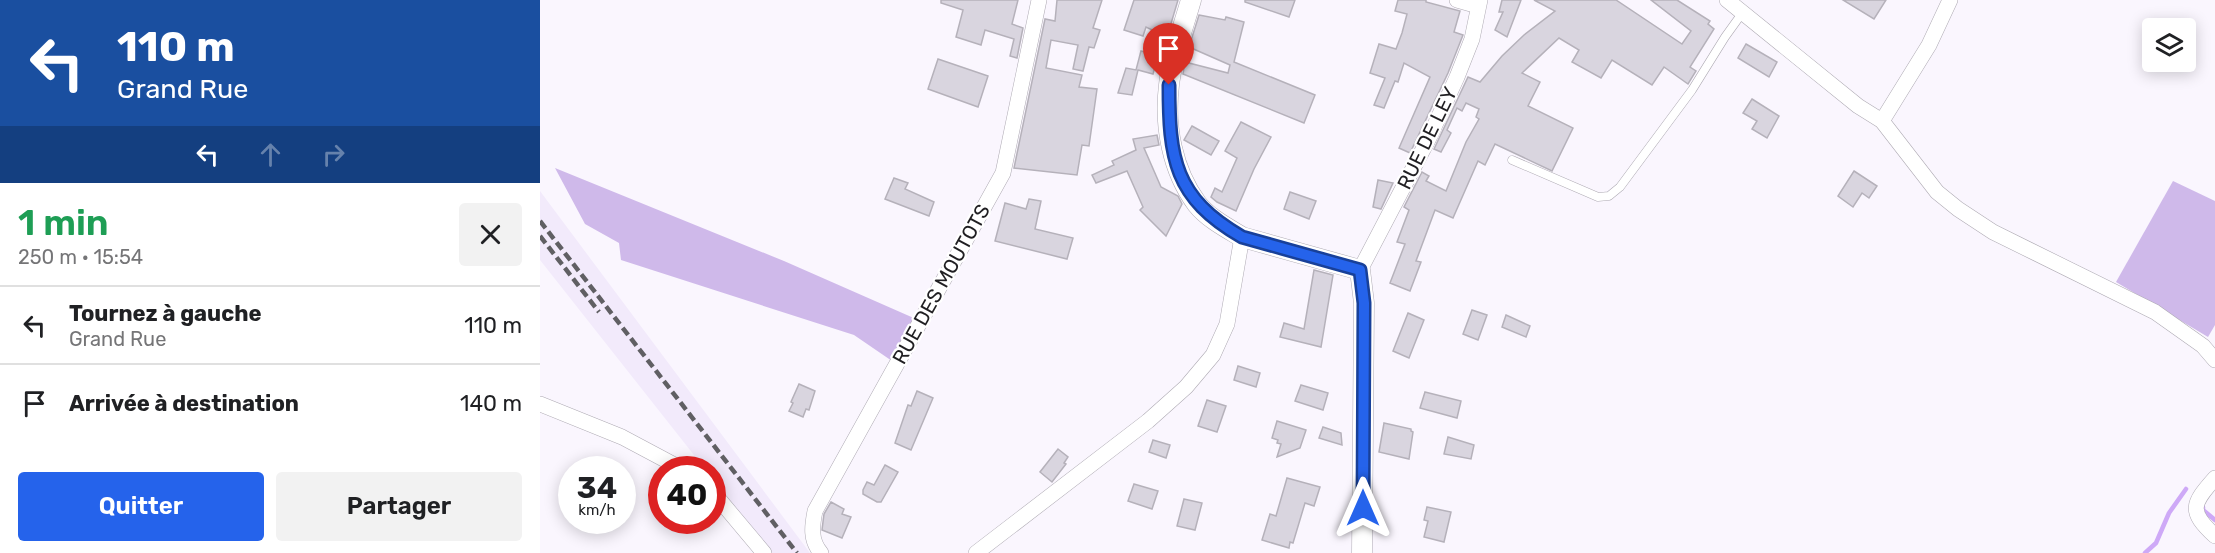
<!DOCTYPE html>
<html lang="fr">
<meta charset="utf-8">
<style>
body{margin:0;font-family:Rubik,sans-serif;background:#f2f2f2;color:#202124;height:100vh;display:flex;flex-direction:column;font-size:22px;white-space:nowrap}
*{box-sizing:border-box;margin:0}
p{font-size:20px;color:#757577}
.icon{flex:none;width:33px;height:33px;fill:none;stroke:currentColor;stroke-width:2;stroke-linecap:round;stroke-linejoin:round}
.map{position:relative;flex:1;overflow:hidden}
.details{display:flex;flex-direction:column;background:#fff;width:540px}
.details>*{flex:none}
.hud{background:#1a4fa0;color:#fff;overflow:hidden}
.tools{position:absolute;left:1602px;top:18px;display:grid;gap:12px}
.tools a{display:grid;place-items:center;width:54px;height:54px;border-radius:6px;background:#fff;box-shadow:0 3px 15px #0003;font-size:30px}
.speed{position:absolute;left:18px;top:456px;display:flex;gap:12px;font-size:30px;font-weight:700;text-align:center}
.speed>*{display:grid;place-content:center;width:78px;height:78px;border-radius:50%;background:#fff;box-shadow:0 3px 15px #0003;line-height:1}
.speed small{font-size:15px;font-weight:400}
.speed .limit{border:9px solid #d22;background:#fff;color:#111}
.pin{position:absolute;display:grid;place-items:center;width:51px;height:51px;color:#fff;margin:-62px -26px;border-radius:50% 50% 50% 0;rotate:-45deg;box-shadow:0 0 6px #0007}
.pin .icon{rotate:45deg}
.me{position:absolute;width:66px;margin:-33px;rotate:0deg;stroke-linejoin:round;filter:drop-shadow(0 0 4px #0008)}
.turn{display:flex;align-items:center;gap:21px;height:126px;padding:0 18px;font-size:27px}
.turn .icon{width:78px;height:78px;stroke-width:2.5}
.turn b{display:block;font-size:42px;line-height:51px}
.lanes{display:flex;align-items:center;height:57px;padding:0 18px;background:#0003;justify-content:center;gap:30px;direction:ltr}
.lanes .off{opacity:.35}
.round{display:grid;place-items:center;flex:none;width:63px;height:63px;border-radius:6px;background:#f2f2f2}
.headline{display:flex;align-items:center;justify-content:space-between;height:102px;padding:0 18px}
h1{font-size:36px;font-weight:600;line-height:45px;color:#1e9e55}
.cta{display:flex;gap:12px;margin-top:auto;padding:12px 18px}
.cta a{flex:1;height:69px;border-radius:6px;background:#2563eb;color:#fff;font-size:24px;font-weight:600;line-height:69px;text-align:center}
.cta a+a{background:#f2f2f2;color:#202124}
ul{padding:0;list-style:none}
li{display:flex;align-items:center;gap:18px;height:78px;padding:0 18px;border-top:2px solid #e0e0e0}
li div{flex:1}
li b{display:block;font-size:22px}
li em{font-style:normal}
main{display:flex;flex:1;min-height:0}
.map>svg:first-child{display:block}
.built{fill:#f2eafb}
.green{fill:#cfb9ea}
.lines{fill:none;stroke-linecap:round;stroke-linejoin:round}
.stream{stroke:#cea9f7;stroke-width:4.5}
.building{fill:#d9d5df;stroke:#b5b1ba;stroke-width:1.5}
.service-casing{stroke:#aeaab3;stroke-width:9}
.minor-casing{stroke:#aeaab3;stroke-width:16}
.tertiary-casing{stroke:#aeaab3;stroke-width:21}
.service{stroke:#fff;stroke-width:8}
.minor{stroke:#fff;stroke-width:15}
.tertiary{stroke:#fff;stroke-width:20}
.rail{stroke:#605f63;stroke-width:4.5;stroke-dasharray:9 4.5;stroke-linecap:butt}
.route-casing{stroke:#184099;stroke-width:15}
.route{stroke:#2563eb;stroke-width:10}
.labels{text-anchor:middle;dominant-baseline:central;stroke-width:4.5;stroke-linejoin:round;paint-order:stroke}
.street-label{font-size:20px;fill:#201f22;stroke:#fff}
</style>
<main>
<section class="details">
<div class="hud">
<div class="turn"><svg class="icon" aria-label="left" viewBox="0 0 24 24"><path d="M17 20v-9H6M10 6l-5 5 5 5"/></svg><div><b>110 m</b>Grand Rue</div></div>
<div class="lanes"><svg class="icon" aria-label="left" viewBox="0 0 24 24"><path d="M17 20v-9H6M10 6l-5 5 5 5"/></svg><svg class="icon off" aria-label="ahead" viewBox="0 0 24 24"><path d="M12 20V5M6 11l6-6 6 6"/></svg><svg class="icon off" aria-label="right" viewBox="0 0 24 24"><path d="M7 20v-9h11M14 6l5 5-5 5"/></svg></div>
</div>
<div class="headline"><div><h1>1 min</h1><p>250 m · 15:54</p></div><a class="round"><svg class="icon" aria-label="close" viewBox="0 0 24 24"><path d="M6 6l12 12M18 6L6 18"/></svg></a></div>
<ul>
<li><svg class="icon" aria-label="left" viewBox="0 0 24 24"><path d="M17 20v-9H6M10 6l-5 5 5 5"/></svg><div><b>Tournez à gauche</b><p>Grand Rue</p></div><em>110 m</em></li>
<li><svg class="icon" aria-label="arrive" viewBox="0 0 24 24"><path d="M6 21V4h12l-3 4 3 4H6"/></svg><div><b>Arrivée à destination</b></div><em>140 m</em></li>
</ul>
<div class="cta"><a>Quitter</a><a>Partager</a></div>
</section>
<div class="map">
<svg width="1675" height="553" viewBox="0 0 1675 553">
<rect width="100%" height="100%" fill="#faf6fe"/>
<path class="built" d="M0,191l270,362h-39l-58,-74 -1,-9 -7,-1 -165,-209z"/>
<g class="green">
<path d="M15,168l229,93 132,58 -24,42 -38,-26 -233,-75 -2,-17 -34,-19z"/>
<path d="M1633,181l42,20v124l-7,12 -92,-55z"/>
</g>
<g class="lines">
<g class="stream">
<path d="M1663,507v3l12,10"/>
<path d="M1605,553l11,-10 13,-30 17,-24"/>
</g>
</g>
<g class="building">
<path d="M401,0h77l-6,24 11,4 -6,30 -7,-2 4,-17 -29,-9 -4,15 -25,-8 7,-27 -22,-7z"/>
<path d="M517,0h45l-9,28 7,2 -6,18 -5,-1 -6,24 -10,-2 5,-24 -27,-5 -5,28 36,7 -3,12 18,2 -8,57 -7,-1 -5,30 -63,-7 31,-149 10,2z"/>
<path d="M594,0h44l-11,37 -21,-10 -3,9 -19,-6z"/>
<path d="M705,0h50l-6,17 -44,-15z"/>
<path d="M858,0h28v2l34,9 -6,21 9,3 -15,38 -38,80 -11,-5 31,-71 -26,-14 -6,19 -3,-1 -11,27 -10,-3 11,-27 -15,-5 9,-29 17,5 6,-16 5,-19 -12,-3z"/>
<path d="M962,0h19l-14,37 -12,-7 8,-18h-4z"/>
<path d="M994,0h82l66,44 9,-13 -40,-31h26l33,21 -2,3 6,5 -24,38 6,4 -8,13 -24,-17 -12,18 -40,-25 -11,18 -29,-16 7,-12 -20,-12 -37,35 18,9 -12,24 45,22 -21,43 -57,-27 -10,21 -7,-4 -25,57 -18,-8 -19,51 5,1 -11,29 -20,-8 15,-39 -8,-2 12,-32 -5,-3 18,-35 7,4 -3,5 20,10 20,-49 13,-23 -3,-2 3,-8 -13,-6 -4,8 -5,-3 -10,22 4,3 -10,19 -7,-3 34,-72 12,5 22,-26 22,-21 31,-24z"/>
<path d="M1303,0h43l-12,19z"/>
<path d="M659,15l26,5 1,-3 18,5 -10,40 81,33 -11,28 -121,-49 2,-12 43,11 2,-8 -41,-18z"/>
<path d="M1206,44l31,18 -8,15 -31,-19z"/>
<path d="M601,51l17,4 -5,19 -15,-4 -6,25 -14,-2 8,-25 10,2z"/>
<path d="M398,59l50,17 -10,31 -50,-18z"/>
<path d="M1212,99l27,17 -12,22 -15,-9 5,-8 -14,-8z"/>
<path d="M701,122l30,15 -17,32 -18,42 -19,-9 -6,-5 4,-9 7,4 15,-34 -12,-7z"/>
<path d="M652,126l27,15 -8,14 -27,-15z"/>
<path d="M617,135l2,10 -15,3 17,39 17,9 4,8 -16,32 -26,-26 3,-3 -16,-36 -31,12 -4,-8 22,-10 -2,-4 24,-11 -3,-11z"/>
<path d="M1314,171l23,15 -8,12 -7,-5 -9,14 -15,-11z"/>
<path d="M354,178l14,5 -3,6 29,13 -5,14 -44,-17z"/>
<path d="M838,180l15,3 -12,26 -8,-2z"/>
<path d="M750,192l26,9 -7,18 -25,-10z"/>
<path d="M489,199l12,2 -6,28 38,9 -6,21 -72,-18 10,-38 21,6z"/>
<path d="M774,270l19,5 -12,72 -41,-10 4,-14 20,6z"/>
<path d="M932,310l15,5 -9,25 -15,-6z"/>
<path d="M868,313l16,7 -15,38 -16,-7z"/>
<path d="M966,315l24,11 -4,11 -24,-10z"/>
<path d="M698,366l22,7 -4,14 -22,-7z"/>
<path d="M259,384l16,7 -6,19 -3,-1 -3,8 -14,-6 4,-8 -2,-1z"/>
<path d="M761,385l27,8 -5,17 -28,-9z"/>
<path d="M377,391l16,7 -22,52 -16,-7 13,-38 3,1z"/>
<path d="M885,392l36,9 -4,17 -37,-10z"/>
<path d="M667,400l19,6 -9,26 -19,-6z"/>
<path d="M737,421l29,9 -6,18 -23,9 4,-13 -4,-1 1,-3 -6,-2z"/>
<path d="M844,423l27,6v2l2,1 -4,27 -30,-7z"/>
<path d="M783,427l18,6 1,12 -23,-7z"/>
<path d="M908,437l26,8 -3,14 -27,-5z"/>
<path d="M613,440l17,5 -4,13 -17,-6z"/>
<path d="M518,449l10,8 -4,6 2,1 -14,18 -12,-10z"/>
<path d="M345,465l13,7 -17,30h-4l-14,-8v-4l4,-8 7,3z"/>
<path d="M747,478l33,9 -6,19 -9,-3 -12,40 -3,-1 -1,6 -27,-8 8,-26 6,2z"/>
<path d="M594,484l24,7 -6,18 -24,-8z"/>
<path d="M644,499l18,4 -7,27 -18,-4z"/>
<path d="M291,502l13,7 -2,5 9,3 -9,21 -20,-8 2,-16z"/>
<path d="M887,507l24,5 -7,30 -20,-5 4,-16 -4,-1z"/>
</g>
<g class="lines">
<defs>
<path id="service" d="M972,160l86,37 11,-1 11,-9 72,-97 33,-53 18,-25"/>
<g id="minor">
<path d="M917,0l21,6"/>
<path d="M1187,0l131,106 24,15 55,71 21,17 35,23 162,80 48,34 12,14"/>
<path d="M1342,121l47,-76 21,-45"/>
<path d="M820,270l69,-132 28,-61 15,-38 8,-39"/>
<path d="M0,404l82,33 62,33"/>
<path d="M1675,478c-23,26 -27,33 0,58"/>
<path d="M172,491l52,62"/>
<path d="M281,553c-11,-13 -9,-27 -6,-42l188,-338 36,-173"/>
<path d="M436,553l172,-132 38,-34 27,-32 14,-31 15,-87"/>
</g>
<path id="tertiary" d="M651,0c-8,28 -19,57 -22,85 -5,41 3,85 28,119 11,14 30,24 45,33l118,33 4,33 -2,250"/>
</defs>
<use href="#service" class="service-casing"/>
<use href="#minor" class="minor-casing"/>
<use href="#tertiary" class="tertiary-casing"/>
<use href="#service" class="service"/>
<use href="#minor" class="minor"/>
<use href="#tertiary" class="tertiary"/>
<g class="rail">
<path d="M0,221l257,332"/>
<path d="M0,236l59,76"/>
</g>
</g>
<g class="lines">
<defs>
<path id="route" d="M629,85c0,73 5,113 73,152l118,33 4,33 -1,205"/>
</defs>
<use href="#route" class="route-casing"/>
<use href="#route" class="route"/>
</g>
<g class="labels">
<g class="street-label">
<text transform="translate(887 138) rotate(-64)">RUE DE LEY</text>
<text transform="translate(401 284) rotate(-61)">RUE DES MOUTOTS</text>
</g>
</g>
</svg>
<div class="tools">
<a><svg class="icon" aria-label="layers" viewBox="0 0 24 24"><path d="M12 4l9 5-9 5-9-5zM3 14l9 5 9-5"/></svg></a>
</div>
<div class="speed"><div>34<small>km/h</small></div><div class="limit">40</div></div>
<div class="pin" style="left:629px;top:85px;background:#d93025"><svg class="icon" aria-label="arrive" viewBox="0 0 24 24"><path d="M6 21V4h12l-3 4 3 4H6"/></svg></div>
<svg class="me" style="left:823px;top:508px" viewBox="-20 -20 40 40"><path d="M0-17L14 15 0 8-14 15z" fill="#2563eb" stroke="#fff" stroke-width="4"/></svg>
</div>
</main>
